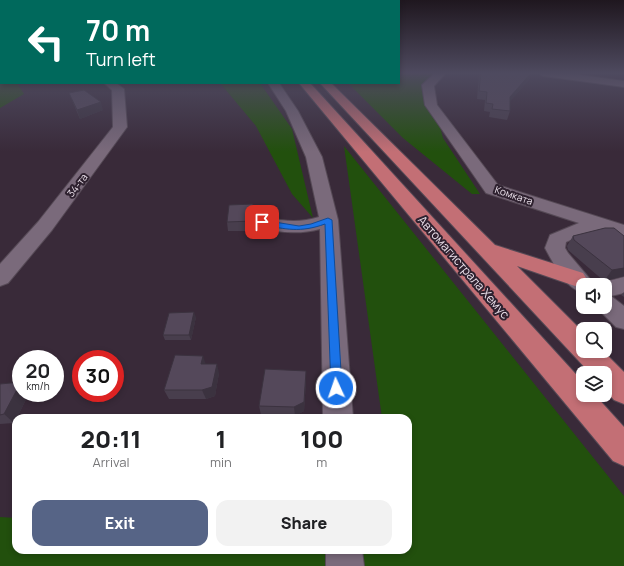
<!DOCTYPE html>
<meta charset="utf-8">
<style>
body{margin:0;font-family:Manrope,sans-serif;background:#f2f2f2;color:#202124;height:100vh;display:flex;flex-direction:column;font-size:15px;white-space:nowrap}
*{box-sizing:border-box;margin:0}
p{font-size:13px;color:#757577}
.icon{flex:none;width:22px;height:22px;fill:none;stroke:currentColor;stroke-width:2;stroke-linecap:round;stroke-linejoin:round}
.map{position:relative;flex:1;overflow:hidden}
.side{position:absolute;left:12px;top:414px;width:400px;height:140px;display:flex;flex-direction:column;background:#fff;border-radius:12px;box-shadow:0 2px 6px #0003}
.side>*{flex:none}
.guide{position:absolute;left:0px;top:0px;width:400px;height:84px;box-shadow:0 2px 6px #0003;background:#00695c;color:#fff;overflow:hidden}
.buttons{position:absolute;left:576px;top:278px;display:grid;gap:8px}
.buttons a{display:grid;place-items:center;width:36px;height:36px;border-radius:8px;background:#fff;box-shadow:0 2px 6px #0003;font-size:20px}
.speed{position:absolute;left:12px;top:350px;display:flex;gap:8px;font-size:20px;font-weight:700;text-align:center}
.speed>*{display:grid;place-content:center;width:52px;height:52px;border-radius:50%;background:#fff;box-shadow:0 2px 6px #0003;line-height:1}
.speed small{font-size:10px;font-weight:400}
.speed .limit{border:6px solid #d22;background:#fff;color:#111}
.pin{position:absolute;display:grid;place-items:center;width:34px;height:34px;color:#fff;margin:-17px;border-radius:8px;box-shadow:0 2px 6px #0006}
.me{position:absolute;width:44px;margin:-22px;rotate:357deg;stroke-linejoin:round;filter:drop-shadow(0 0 3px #0008)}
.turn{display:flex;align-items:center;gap:14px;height:84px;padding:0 20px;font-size:18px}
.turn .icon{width:52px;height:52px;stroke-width:2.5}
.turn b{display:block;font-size:28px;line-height:34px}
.eta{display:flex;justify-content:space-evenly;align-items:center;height:68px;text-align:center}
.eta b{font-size:24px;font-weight:800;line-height:28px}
.cta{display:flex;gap:8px;margin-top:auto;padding:8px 20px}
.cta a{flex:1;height:46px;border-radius:12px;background:#566486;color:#fff;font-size:16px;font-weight:800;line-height:46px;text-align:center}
.cta a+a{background:#f2f2f2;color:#202124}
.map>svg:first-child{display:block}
.green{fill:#22500d}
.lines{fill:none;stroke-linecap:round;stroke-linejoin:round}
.minor-casing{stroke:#554955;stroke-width:2}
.highway-casing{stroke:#554955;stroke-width:2}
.minor{fill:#7a6a7b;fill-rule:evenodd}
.highway{fill:#c36f75;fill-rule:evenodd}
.wall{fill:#483e4d}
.shaded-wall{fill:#3b323f}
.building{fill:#54485a;stroke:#3b323f}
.route{fill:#1a73e8;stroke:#114b97}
.labels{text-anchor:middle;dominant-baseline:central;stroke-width:4;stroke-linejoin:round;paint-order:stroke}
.far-street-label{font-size:10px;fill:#ece2ec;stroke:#2e212f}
.street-label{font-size:12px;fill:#ece2ec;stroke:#2e212f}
</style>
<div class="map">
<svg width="624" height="566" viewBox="0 0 624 566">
<rect width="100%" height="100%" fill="#392a39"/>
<g class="green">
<path d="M0,73l1,10h16l7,11 -24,14z"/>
<path d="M399,73h41l-10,16 13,49 37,56h-8l-69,-56 -55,-55h51z"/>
<path d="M220,83h40l32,46 21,89 -21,-24 -36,-68z"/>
<path d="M344,146l280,350v70h-624v-49l16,1v32h392v-132h-26z"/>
</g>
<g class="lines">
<defs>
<g id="minor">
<path d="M435,73h11l-12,13 3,19 61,80 126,40v12l-12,-4 -2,3 -7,2 -17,-5 -20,9 -1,6 3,5 27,32h-12v8c-19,-6 -29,-29 -38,-45l5,-13 29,-12 -93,-30 -61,-88 -3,-20z"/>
<path d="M538,73h29l57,8v6l-81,-11z"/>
<path d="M104,83h12l8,6 3,38 -75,103 -44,53 -8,3v-22l38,-42 75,-95 -1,-37z"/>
<path d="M268,83h11l19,28 24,46 16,63 15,198h-30l-3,-189c-22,6 -43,3 -65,-2l-2,-4 2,-4c9,-2 17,0 26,1 13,2 25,1 38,-3l-13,-60 -20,-46z"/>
<path d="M624,277v16l-13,3 13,10v23l-8,-2 -20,-20h9v-22l-8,-1z"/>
<path d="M326,550h36l2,16h-38z"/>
</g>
<g id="highway">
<path d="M299,83h11l273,299v13h12l29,32v39l-11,-5z"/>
<path d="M320,83h11l164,162 88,28 3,5 -3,5 -8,3 -58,-20 66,66v19h20l21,21v32l-10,-4 -9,-10v-17h-15z"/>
</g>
</defs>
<use href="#minor" class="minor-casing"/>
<use href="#highway" class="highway-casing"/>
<use href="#minor" class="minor"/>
<use href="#highway" class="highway"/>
</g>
<g class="wall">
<path d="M479,73h52l-2,7 -19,21v10l-3,9 -18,-3 1,-5 -6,-1 1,-11 -8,-1z"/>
<path d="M69,93l34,17 -23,9z"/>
<path d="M253,204l1,9 -2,9 1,9h-25l-1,-9z"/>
<path d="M573,236l51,40 -20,5 -36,-31 -1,-4z"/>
<path d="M624,292v5l-3,-2z"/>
<path d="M196,317l-5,23h-26l-2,-5z"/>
<path d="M219,373l-4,23 -9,3h-37l-5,-9z"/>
<path d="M306,380l-2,31 -9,5 -34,-1 -2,-9z"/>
<path d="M21,382v11h8l-12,25h-1l-2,5 -14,1v-40z"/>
</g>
<g class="shaded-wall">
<path d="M531,73l-2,7 -22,25 3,-8z"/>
<path d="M101,102l2,8 -23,9 -3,-9z"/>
<path d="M253,204l1,9 -2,9 -2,-9z"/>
<path d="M624,268v8l-20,5 8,-11z"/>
<path d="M194,312l2,5 -5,23 -2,-5z"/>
<path d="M203,356l3,9 -5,-1z"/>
<path d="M217,364l2,9 -4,23 -9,3 -4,-9z"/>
<path d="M306,371v9l-2,31 -9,5 -1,-9z"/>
<path d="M21,382v11h8l-12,25h-1v2l-2,3 -10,-9z"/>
</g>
<g class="building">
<path d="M481,73h50l-21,24v14l-18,-2 1,-5 -7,-1 1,-11 -8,-1z"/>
<path d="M84,90l17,12 -24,8 -8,-17z"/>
<path d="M253,204l-3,9 2,8 -25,1 2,-17z"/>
<path d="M605,228h9l10,8v32l-12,2 -38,-30 -1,-4z"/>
<path d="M194,312l-5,23h-26l6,-22z"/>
<path d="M175,355l28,1 -2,8h16l-5,23 -10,3h-38z"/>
<path d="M265,369l41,2 -2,31 -10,5 -35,-1z"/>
<path d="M21,382l-17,32 -4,1v-31z"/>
</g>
<linearGradient id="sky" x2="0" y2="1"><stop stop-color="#1f171f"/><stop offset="0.48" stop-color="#4e4a5f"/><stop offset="1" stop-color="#4e4a5f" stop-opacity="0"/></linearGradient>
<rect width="624" height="152" fill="url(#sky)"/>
<path class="route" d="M328,218l4,2 10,168 -2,3 -4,2 -4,-2 -1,-3 -6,-164c-25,9 -39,5 -63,1l-4,-3 4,-2 37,6 12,-2z"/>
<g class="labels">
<g class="far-street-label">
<text transform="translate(77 185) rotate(-53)">34-та</text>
<text transform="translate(514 195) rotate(19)">Комката</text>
</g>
<g class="street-label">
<text transform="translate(464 267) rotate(49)">Автомагистрала Хемус</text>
</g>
</g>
</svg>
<div class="buttons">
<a><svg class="icon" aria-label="sound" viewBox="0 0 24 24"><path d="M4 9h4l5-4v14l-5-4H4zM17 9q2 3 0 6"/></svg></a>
<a><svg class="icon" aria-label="search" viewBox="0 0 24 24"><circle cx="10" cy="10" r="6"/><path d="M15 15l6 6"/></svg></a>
<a><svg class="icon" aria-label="layers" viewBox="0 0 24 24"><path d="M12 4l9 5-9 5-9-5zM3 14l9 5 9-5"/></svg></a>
</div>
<div class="speed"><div>20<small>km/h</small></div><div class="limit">30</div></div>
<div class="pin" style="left:262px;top:222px;background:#d93025"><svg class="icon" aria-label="arrive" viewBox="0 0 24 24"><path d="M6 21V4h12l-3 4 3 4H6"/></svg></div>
<svg class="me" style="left:336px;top:388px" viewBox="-20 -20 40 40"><circle r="17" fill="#1a73e8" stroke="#fff" stroke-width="3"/><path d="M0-11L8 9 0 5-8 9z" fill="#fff"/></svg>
<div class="guide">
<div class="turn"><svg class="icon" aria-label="left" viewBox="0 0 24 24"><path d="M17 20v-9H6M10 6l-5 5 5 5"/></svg><div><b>70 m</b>Turn left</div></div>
</div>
<section class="side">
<div class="eta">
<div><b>20:11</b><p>Arrival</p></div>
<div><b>1</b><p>min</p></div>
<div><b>100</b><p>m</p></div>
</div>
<div class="cta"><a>Exit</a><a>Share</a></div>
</section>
</div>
